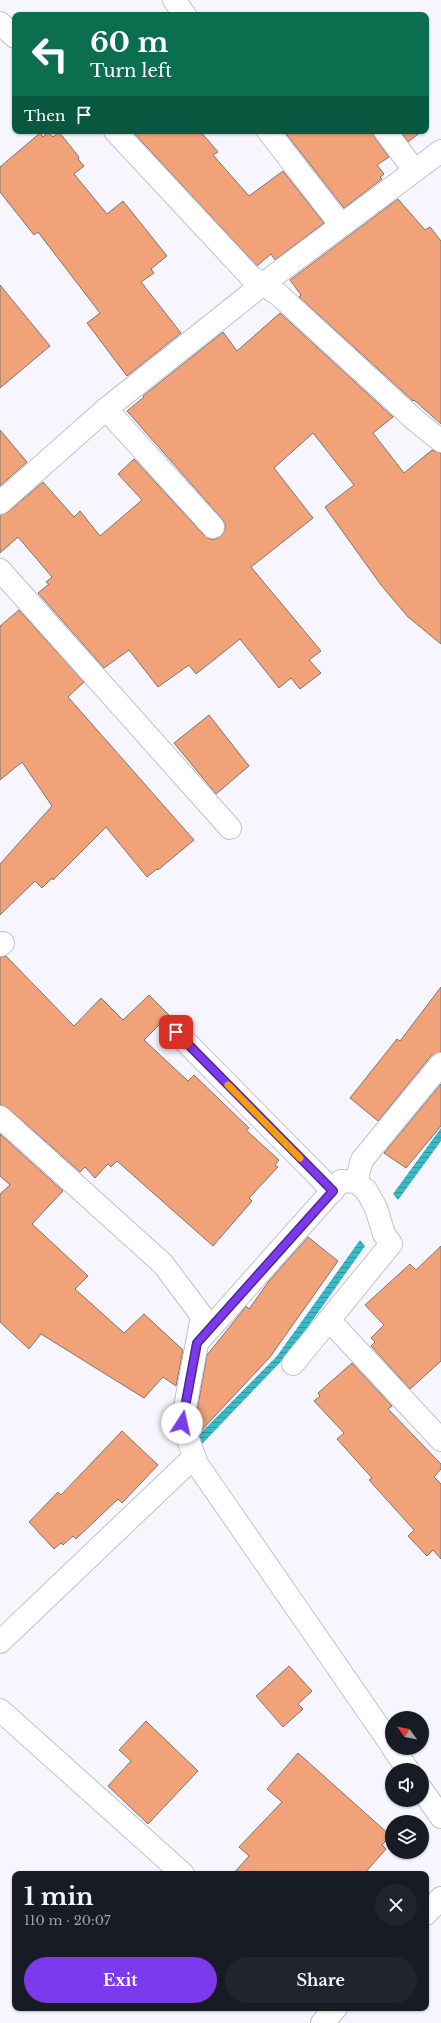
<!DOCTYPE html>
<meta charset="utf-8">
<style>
body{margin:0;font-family:"Libre Baskerville",serif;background:#20242c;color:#f1f3f6;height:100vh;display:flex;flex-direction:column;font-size:15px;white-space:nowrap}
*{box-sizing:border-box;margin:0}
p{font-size:13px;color:#9ea1a6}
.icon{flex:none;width:22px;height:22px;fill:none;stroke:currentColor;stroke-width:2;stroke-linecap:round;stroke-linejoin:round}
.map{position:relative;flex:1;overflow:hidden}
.drawer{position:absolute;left:12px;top:1871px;width:417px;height:140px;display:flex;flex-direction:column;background:#171b24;border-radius:8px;box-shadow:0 1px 3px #0004}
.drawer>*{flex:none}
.hud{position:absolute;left:12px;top:12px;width:417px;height:122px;border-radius:8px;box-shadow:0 1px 3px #0004;background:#0b6e4f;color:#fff;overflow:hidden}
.needle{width:26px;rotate:302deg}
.tools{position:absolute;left:385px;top:1711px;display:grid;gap:8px}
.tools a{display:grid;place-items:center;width:44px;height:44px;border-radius:50%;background:#171b24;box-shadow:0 1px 3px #0004;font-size:20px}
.pin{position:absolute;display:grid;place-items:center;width:34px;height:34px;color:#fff;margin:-17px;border-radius:8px;box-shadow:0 2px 6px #0006}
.me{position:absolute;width:44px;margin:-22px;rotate:10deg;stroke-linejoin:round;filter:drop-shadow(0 0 3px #0008)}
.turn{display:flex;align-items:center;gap:14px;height:84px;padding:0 12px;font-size:18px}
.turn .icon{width:52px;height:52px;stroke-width:2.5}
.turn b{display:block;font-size:28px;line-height:34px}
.then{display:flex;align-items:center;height:38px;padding:0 12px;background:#0003;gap:8px;font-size:15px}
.round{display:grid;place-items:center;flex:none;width:42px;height:42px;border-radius:21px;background:#20242c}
.overview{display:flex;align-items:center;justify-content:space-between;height:68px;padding:0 12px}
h1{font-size:24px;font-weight:700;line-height:30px}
.cta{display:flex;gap:8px;margin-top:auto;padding:8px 12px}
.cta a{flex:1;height:46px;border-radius:24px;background:#7c3aed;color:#fff;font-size:16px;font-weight:700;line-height:46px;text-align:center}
.cta a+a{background:#20242c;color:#f1f3f6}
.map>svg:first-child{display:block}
.water{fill:url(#water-rules)}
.building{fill:#f1a279;stroke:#7f7672}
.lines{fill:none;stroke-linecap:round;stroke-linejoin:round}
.minor-casing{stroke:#c3c2cb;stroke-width:24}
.minor{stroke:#fff;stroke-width:22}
.route-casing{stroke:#51269a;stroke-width:10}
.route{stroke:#7c3aed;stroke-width:7}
.slow{stroke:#f59e0b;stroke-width:7}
</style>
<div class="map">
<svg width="441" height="2023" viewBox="0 0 441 2023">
<defs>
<pattern id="water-rules" width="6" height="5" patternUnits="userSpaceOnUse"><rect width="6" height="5" fill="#39bac5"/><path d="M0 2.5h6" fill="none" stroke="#3198a1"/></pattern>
</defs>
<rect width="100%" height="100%" fill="#f7f6fe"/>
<g class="water">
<path d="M441,1128v13l-43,59 -5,-6z"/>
<path d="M360,1240l5,6 -75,106 -88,92 -7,-5 82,-83z"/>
</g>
<g class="building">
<path d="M132,131h68l18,21 -5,3 36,41 34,-25 41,52 -49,37 -4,-6 -14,12z"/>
<path d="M284,131h89l2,7 14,19 -12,8 7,9 -4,3 2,2 -38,29z"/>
<path d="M401,131h21l-14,11z"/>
<path d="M48,132l5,5 6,-5 20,25 -1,2 6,7 -10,8 33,40 16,-13 44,55 -16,13 3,4 -13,9 40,51 -54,43 -40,-53 13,-10 -62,-81 -4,3 -34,-43v-25l40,-34 3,4z"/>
<path d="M398,199l27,31 5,-3 11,14v183l-27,-24 -1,1 -114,-104 2,-2 -11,-15z"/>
<path d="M0,285l50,61 -50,42z"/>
<path d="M280,313l113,104 -20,16 31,40 28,-23 9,3v191l-33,-27 -27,-32 -56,-78 29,-22 -41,-52 -39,35 39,50 -62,49 70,84 -12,9 12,13 -21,16 -9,-11 -12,10 -39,-49 -44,35 -7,-9 -31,22 -29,-37 -25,18 -66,-75 11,-9 -3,-2 6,-5 -34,-40 -18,16v-38l8,-3 35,-30 31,35 6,-6 20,25 42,-36 -24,-26 16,-15 70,76 6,4h6l5,-3 4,-6v-6l-3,-5 -95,-108 17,-14 -1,-1 80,-64 14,19z"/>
<path d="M0,430l27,32 -27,24z"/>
<path d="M19,610l65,72 -16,15 126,143 -36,30 -1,-1 -10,8 -41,-50 -53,53 -1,-2 -10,10 -7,-7 -35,34v-51l52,-58 -30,-44 -22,18v-154z"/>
<path d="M209,715l40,51 -33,28 -42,-51z"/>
<path d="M6,956l68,70 27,-28 22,22 26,-25 20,20 -25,25 44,41 6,-6 55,53 -3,2 33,30 -4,5 3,2 -29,31 3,3 -39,45 -96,-85 -6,6 -3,-3 -13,14 -10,-11 -5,5 -72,-64 -8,-3v-148z"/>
<path d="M441,987v65l-10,4 -53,65 -28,-23 47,-59 3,2z"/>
<path d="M441,1084v42l-35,42 -22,-15z"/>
<path d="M0,1134l63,57 -31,33 56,52 -13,13 49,44 20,-19 39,36 -7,36 -13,-9 -19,21 -103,-64 -12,15 -29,-27v-128l10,-9 -10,-9z"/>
<path d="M308,1237l30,24 -68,96 -71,76 -4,-11 12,-67 33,-41 6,-8 3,3 20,-28z"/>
<path d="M441,1246v115l-31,28 -39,-43 4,-4 -4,-4 13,-13 -19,-20 45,-41 6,6z"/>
<path d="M352,1363l40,43 -4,3 53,55v5l-7,8 7,7v75l-8,-9 -6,6 -19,-20 6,-6 -45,-50 3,-2 -35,-39 7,-6 -30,-32 6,-5 -2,-3z"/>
<path d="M122,1431l36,34 -36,38 -4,-4 -42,40 -3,-3 -10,9 -2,-2 -7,6 -25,-27 29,-30 3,3z"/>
<path d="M289,1666l23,25 -14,13 5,5 -20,18 -27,-31z"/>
<path d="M146,1721l52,50 -50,53 -40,-38 23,-25 -12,-11z"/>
<path d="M298,1753l93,83 -9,9 4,4 -22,25h-131l16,-18 -10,-9 43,-45 -15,-13z"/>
</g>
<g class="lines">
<defs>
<g id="minor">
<path d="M174,0l11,15"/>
<path d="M0,23l15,14"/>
<path d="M115,131l135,145 29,19 137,126 25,20"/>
<path d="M268,131l73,94"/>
<path d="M385,131l29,39"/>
<path d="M106,409l107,118"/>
<path d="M0,503l106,-94 157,-125 178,-133"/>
<path d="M0,570l230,258"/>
<path d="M0,945l3,-2"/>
<path d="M176,1032l157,159"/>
<path d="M0,1117l163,147 39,52 -20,107 15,41 195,282"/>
<path d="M356,1182l6,-22 79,-96"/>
<path d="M329,1320l112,120"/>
<path d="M197,1343l144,-162 15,1 10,8 10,18 8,26 7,10 -98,120"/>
<path d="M0,1642l194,-185"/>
<path d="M0,1710l183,164"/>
<path d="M393,1748l15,22"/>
<path d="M422,1790l19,27"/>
<path d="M426,1914l15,-16"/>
<path d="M322,2023l14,-15"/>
</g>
</defs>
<use href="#minor" class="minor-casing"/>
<use href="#minor" class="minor"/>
</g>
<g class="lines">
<defs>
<path id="route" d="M176,1032l157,159 -136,152 -15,80"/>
</defs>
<use href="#route" class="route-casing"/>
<use href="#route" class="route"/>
<path class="slow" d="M228,1085l72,73"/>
</g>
</svg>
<div class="tools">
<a><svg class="needle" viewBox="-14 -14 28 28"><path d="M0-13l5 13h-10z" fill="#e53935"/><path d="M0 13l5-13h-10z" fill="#9ea1a6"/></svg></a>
<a><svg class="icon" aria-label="sound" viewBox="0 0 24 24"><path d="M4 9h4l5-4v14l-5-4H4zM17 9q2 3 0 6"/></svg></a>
<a><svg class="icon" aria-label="layers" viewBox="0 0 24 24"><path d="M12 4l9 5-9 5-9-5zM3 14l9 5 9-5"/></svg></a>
</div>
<div class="pin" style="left:176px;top:1032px;background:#d93025"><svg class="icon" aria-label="arrive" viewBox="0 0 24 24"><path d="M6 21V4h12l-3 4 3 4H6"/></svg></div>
<svg class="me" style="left:182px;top:1423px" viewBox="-20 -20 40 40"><circle r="19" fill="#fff"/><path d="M0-13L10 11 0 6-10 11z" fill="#7c3aed"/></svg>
<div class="hud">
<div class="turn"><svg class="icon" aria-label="left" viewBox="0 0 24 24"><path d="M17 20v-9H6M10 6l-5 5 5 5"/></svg><div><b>60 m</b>Turn left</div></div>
<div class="then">Then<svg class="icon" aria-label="arrive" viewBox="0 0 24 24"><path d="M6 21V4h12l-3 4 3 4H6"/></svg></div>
</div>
<section class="drawer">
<div class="overview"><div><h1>1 min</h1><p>110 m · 20:07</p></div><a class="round"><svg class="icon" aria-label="close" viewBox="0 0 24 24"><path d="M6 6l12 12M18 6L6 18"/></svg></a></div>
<div class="cta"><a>Exit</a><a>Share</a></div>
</section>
</div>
